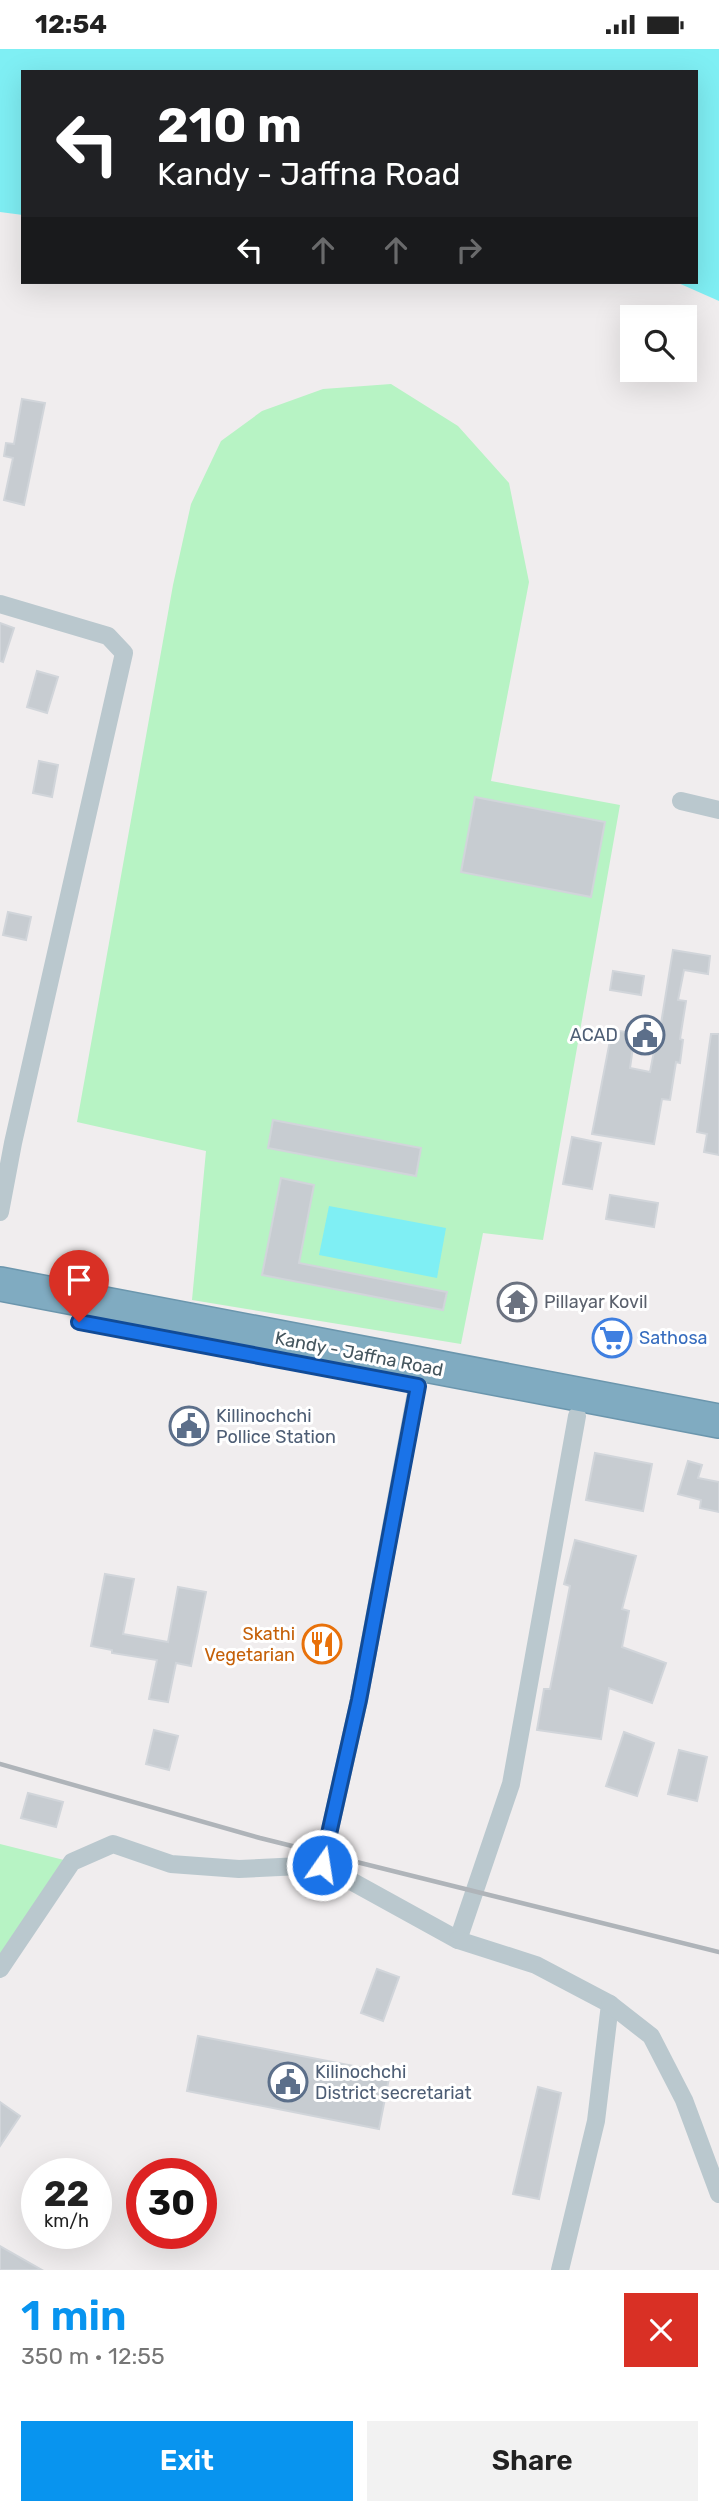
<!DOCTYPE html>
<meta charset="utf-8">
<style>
body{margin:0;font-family:Rubik,sans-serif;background:#f2f2f2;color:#222;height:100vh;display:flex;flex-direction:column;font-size:26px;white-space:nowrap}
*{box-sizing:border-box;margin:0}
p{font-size:23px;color:#767676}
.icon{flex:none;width:38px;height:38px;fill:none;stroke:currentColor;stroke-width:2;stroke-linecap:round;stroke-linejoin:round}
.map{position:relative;height:2221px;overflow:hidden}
.panel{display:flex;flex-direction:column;background:#fff;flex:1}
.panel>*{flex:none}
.guide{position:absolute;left:21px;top:21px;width:677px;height:214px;border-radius:0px;box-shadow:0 7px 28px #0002;background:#202124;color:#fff;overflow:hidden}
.controls{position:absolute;left:620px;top:256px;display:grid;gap:14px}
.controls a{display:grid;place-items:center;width:77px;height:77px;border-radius:0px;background:#fff;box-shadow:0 7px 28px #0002;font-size:35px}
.speed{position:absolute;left:21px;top:2109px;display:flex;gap:14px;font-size:35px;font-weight:700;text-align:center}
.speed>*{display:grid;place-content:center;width:91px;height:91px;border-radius:50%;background:#fff;box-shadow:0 7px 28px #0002;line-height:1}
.speed small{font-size:18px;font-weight:400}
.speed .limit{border:10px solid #d22;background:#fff;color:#111}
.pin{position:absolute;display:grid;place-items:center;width:60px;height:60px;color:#fff;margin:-72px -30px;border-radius:50% 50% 50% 0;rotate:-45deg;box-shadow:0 0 7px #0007}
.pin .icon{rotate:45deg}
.me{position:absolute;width:77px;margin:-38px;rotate:13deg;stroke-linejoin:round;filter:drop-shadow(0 0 5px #0008)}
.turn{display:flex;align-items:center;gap:24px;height:147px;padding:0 21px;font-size:32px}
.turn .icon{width:91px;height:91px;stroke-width:2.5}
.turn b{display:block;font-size:49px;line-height:60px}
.lanes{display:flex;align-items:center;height:66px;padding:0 21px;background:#0003;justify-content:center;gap:35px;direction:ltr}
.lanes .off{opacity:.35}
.round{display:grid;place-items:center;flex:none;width:74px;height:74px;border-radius:0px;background:#f2f2f2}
.overview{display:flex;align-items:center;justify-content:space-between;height:119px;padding:0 21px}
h1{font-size:42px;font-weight:600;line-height:52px;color:#0894ef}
.button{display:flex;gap:14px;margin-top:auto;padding:14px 21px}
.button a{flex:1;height:80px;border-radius:0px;background:#0894ef;color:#fff;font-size:28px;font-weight:600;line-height:80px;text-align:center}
.button a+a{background:#f2f2f2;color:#222}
.status{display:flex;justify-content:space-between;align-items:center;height:49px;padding:0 35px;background:#fff;direction:ltr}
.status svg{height:19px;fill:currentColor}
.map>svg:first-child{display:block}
.green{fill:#b7f3c4}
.water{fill:#7feff4}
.building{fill:#c7ccd1;stroke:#d1d5da;stroke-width:2}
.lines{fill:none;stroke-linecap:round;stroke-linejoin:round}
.highway-casing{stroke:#6b96ad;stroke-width:36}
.street{stroke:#bac8ce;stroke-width:18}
.highway{stroke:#80abc1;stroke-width:33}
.rail{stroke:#afb4b9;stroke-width:4.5}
.route-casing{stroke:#114b97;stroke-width:18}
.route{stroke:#1a73e8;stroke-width:12}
.labels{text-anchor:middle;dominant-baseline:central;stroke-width:6;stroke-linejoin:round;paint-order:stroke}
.service-label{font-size:18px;fill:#4e5e75;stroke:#fff;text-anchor:start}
.worship-label{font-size:18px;fill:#5b616d;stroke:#fff;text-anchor:start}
.shop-label{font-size:18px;fill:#366cbe;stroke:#fff;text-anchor:start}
.street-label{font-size:18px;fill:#44555d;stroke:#fff}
.food-label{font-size:18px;fill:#c56008;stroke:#fff;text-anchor:end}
</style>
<div class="status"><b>12:54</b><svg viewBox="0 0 49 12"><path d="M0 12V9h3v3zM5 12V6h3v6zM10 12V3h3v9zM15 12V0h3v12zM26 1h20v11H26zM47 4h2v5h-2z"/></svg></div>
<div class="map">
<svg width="719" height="2221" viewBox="0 0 719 2221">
<rect width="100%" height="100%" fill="#f0edee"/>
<g class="green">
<path d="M391,335l67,42 51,57 20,99 -38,199 129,24 -77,435 -60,-7 -22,111 -269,-44 14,-149 -129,-29 96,-537 18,-81 30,-63 41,-30 61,-22z"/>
<path d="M0,1795l72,18 -72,115z"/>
</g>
<g class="water">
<path d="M0,0h719v252l-43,-19h20v-210h-673v143l-23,-3z"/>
<path d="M329,1157l117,22 -9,50 -118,-23z"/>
</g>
<g class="building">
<path d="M22,350l23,4 -21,102 -20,-5 9,-42 -9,-2 2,-13 8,1z"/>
<path d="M0,574l14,5 -11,34 -3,-1z"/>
<path d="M37,622l21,6 -11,36 -20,-6z"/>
<path d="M39,712l19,4 -6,32 -19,-4z"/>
<path d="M475,748l130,25 -14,75 -130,-25z"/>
<path d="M8,863l23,5 -5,23 -23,-5z"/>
<path d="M673,901l37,6 -2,18 -24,-4 -6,30 8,1 -6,38 3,1 -3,23 -4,-1 -6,38 -8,-1 -8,45 -62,-10 20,-104 23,3 -5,35 20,4 7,-36h2z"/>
<path d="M613,922l31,5 -3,19 -31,-5z"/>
<path d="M711,985h8v121l-15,-3 3,-18 -10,-2z"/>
<path d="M273,1071l148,28 -5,28 -148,-28z"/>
<path d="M572,1088l29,6 -9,46 -29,-5z"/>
<path d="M281,1129l33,7 -15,78 148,29 -4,18 -181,-35z"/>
<path d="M610,1146l48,8 -4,24 -48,-8z"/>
<path d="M595,1404l57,11 -9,47 -57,-11z"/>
<path d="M688,1412l14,4 -4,13 21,4v30l-19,-4 1,-8 -23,-6z"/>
<path d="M575,1491l61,16 -14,53 7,2 -7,36 44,16 -14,40 -43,-15 -8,51 -64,-9 7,-41h6l20,-103 -6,-2z"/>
<path d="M105,1525l29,5 -11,55 45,8 10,-55 28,5 -15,74 -15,-3 -8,39 -19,-3 8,-39 -45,-7v-3l-21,-4z"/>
<path d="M154,1681l24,6 -9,34 -23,-6z"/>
<path d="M624,1683l30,11 -17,53 -31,-10z"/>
<path d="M679,1701l28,7 -10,44 -29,-7z"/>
<path d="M28,1744l35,9 -7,25 -35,-9z"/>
<path d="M377,1920l22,8 -16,44 -22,-8z"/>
<path d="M198,1987l192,37 -11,56 -192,-38z"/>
<path d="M538,2038l23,6 -22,106 -26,-5z"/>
<path d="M0,2053l20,14 -20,30z"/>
<path d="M0,2197l42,24h-42z"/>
</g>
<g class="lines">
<defs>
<path id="highway" d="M0,1235l719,137"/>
</defs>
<use href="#highway" class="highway-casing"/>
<g class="street">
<path d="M0,555l108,32 16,17 -111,490 -13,69"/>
<path d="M681,752l38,9"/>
<path d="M421,1317l-62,334 -37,165 136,75 53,-156 66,-368"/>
<path d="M458,1891l78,25 74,39 -14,117 -36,149"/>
<path d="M0,1920l72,-107 41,-18 58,20 68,5 83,-4"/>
<path d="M610,1955l41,32 33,64 35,94"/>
</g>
<use href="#highway" class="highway"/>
<path class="rail" d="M0,1715l260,74 459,114"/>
</g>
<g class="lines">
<defs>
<path id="route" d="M79,1273l339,64 -59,314 -37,165"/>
</defs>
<use href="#route" class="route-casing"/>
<use href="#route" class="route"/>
</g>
<defs>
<symbol id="civic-ring" viewBox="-11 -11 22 22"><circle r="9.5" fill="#fff" stroke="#5c6f8a" stroke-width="1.5"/><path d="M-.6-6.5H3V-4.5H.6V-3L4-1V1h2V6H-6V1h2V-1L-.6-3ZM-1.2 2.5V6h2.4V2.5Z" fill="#5c6f8a"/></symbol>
<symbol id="temple-ring" viewBox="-11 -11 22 22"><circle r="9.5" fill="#fff" stroke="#6b7280" stroke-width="1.5"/><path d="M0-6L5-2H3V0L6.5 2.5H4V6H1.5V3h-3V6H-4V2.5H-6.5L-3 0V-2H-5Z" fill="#6b7280"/></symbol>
<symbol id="supermarket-ring" viewBox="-11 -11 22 22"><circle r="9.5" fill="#fff" stroke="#3f7fe0" stroke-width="1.5"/><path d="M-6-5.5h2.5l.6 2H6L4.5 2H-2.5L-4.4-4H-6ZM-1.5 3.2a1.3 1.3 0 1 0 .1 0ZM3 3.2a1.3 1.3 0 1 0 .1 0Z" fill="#3f7fe0"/></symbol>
<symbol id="restaurant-ring" viewBox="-11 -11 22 22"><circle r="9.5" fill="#fff" stroke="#e8710a" stroke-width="1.5"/><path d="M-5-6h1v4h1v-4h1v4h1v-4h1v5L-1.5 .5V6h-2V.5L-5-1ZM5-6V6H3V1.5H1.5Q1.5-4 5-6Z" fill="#e8710a"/></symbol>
</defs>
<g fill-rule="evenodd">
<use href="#civic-ring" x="623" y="964" width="44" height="44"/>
<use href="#temple-ring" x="495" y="1231" width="44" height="44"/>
<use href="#supermarket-ring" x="590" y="1267" width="44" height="44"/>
<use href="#civic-ring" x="167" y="1355" width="44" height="44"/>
<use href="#restaurant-ring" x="300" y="1573" width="44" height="44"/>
<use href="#civic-ring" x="266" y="2011" width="44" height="44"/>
</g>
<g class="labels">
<g class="service-label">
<text x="618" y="986" text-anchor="end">ACAD</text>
<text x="216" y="1367">Killinochchi<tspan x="216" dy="21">Pollice Station</tspan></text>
<text x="315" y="2023">Kilinochchi<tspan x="315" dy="21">District secretariat</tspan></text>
</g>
<g class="worship-label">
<text x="544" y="1253">Pillayar Kovil</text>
</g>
<g class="shop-label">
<text x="639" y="1289">Sathosa</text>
</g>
<g class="street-label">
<text transform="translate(359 1305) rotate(11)">Kandy - Jaffna Road</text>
</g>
<g class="food-label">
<text x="295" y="1585">Skathi<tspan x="295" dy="21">Vegetarian</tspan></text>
</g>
</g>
</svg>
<div class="controls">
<a><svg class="icon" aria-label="search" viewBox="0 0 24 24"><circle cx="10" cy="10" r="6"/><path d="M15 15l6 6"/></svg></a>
</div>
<div class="speed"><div>22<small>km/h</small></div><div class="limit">30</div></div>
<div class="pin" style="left:79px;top:1273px;background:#d93025"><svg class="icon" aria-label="arrive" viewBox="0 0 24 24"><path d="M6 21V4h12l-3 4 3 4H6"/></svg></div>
<svg class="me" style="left:322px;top:1816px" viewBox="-20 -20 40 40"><circle r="17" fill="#1a73e8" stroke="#fff" stroke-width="3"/><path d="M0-11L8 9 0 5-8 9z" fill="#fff"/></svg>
<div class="guide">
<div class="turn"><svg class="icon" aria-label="left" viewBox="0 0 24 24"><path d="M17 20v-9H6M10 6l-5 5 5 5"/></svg><div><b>210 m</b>Kandy - Jaffna Road</div></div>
<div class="lanes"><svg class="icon" aria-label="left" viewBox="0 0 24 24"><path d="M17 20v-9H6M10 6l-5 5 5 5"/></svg><svg class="icon off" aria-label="ahead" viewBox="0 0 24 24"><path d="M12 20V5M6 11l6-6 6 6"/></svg><svg class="icon off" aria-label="ahead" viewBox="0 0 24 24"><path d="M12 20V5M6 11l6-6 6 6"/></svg><svg class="icon off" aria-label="right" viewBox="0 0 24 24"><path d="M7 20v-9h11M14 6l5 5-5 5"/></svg></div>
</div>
</div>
<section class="panel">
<div class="overview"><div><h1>1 min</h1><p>350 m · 12:55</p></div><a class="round" style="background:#d93025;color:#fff"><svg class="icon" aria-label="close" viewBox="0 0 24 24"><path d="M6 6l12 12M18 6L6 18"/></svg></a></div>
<div class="button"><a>Exit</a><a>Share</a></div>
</section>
